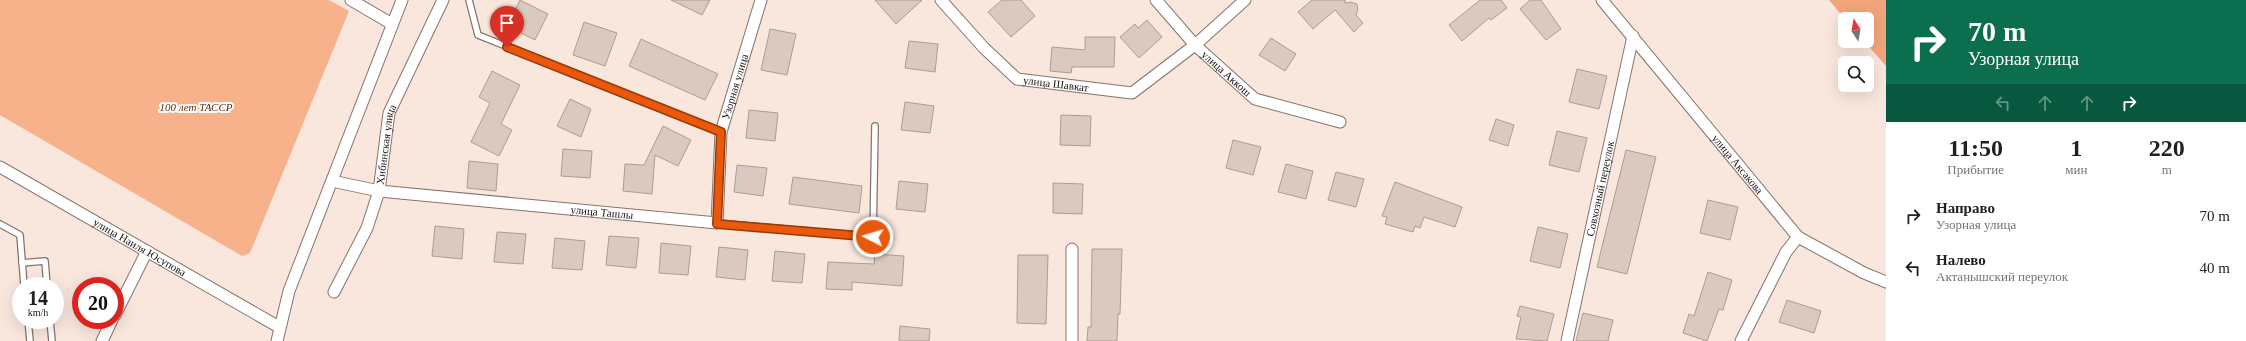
<!DOCTYPE html>
<html lang="ru">
<meta charset="utf-8">
<style>
body{margin:0;font-family:Georgia,serif;background:#f2f2f2;color:#202124;height:100vh;display:flex;flex-direction:column;font-size:15px;white-space:nowrap}
*{box-sizing:border-box;margin:0}
p{font-size:13px;color:#757577}
.icon{flex:none;width:22px;height:22px;fill:none;stroke:currentColor;stroke-width:2;stroke-linecap:round;stroke-linejoin:round}
.map{position:relative;flex:1;overflow:hidden}
.sheet{display:flex;flex-direction:column;background:#fff;width:360px}
.sheet>*{flex:none}
.banner{background:#0b6e4f;color:#fff;overflow:hidden}
.needle{width:26px;rotate:349deg}
.fabs{position:absolute;left:1838px;top:12px;display:grid;gap:8px}
.fabs a{display:grid;place-items:center;width:36px;height:36px;border-radius:6px;background:#fff;box-shadow:0 4px 16px #0002;font-size:20px}
.speed{position:absolute;left:12px;top:277px;display:flex;gap:8px;font-size:20px;font-weight:700;text-align:center}
.speed>*{display:grid;place-content:center;width:52px;height:52px;border-radius:50%;background:#fff;box-shadow:0 4px 16px #0002;line-height:1}
.speed small{font-size:10px;font-weight:400}
.speed .limit{border:6px solid #d22;background:#fff;color:#111}
.pin{position:absolute;display:grid;place-items:center;width:34px;height:34px;color:#fff;margin:-41px -17px;border-radius:50% 50% 50% 0;rotate:-45deg;box-shadow:0 0 4px #0007}
.pin .icon{rotate:45deg}
.me{position:absolute;width:44px;margin:-22px;rotate:275deg;stroke-linejoin:round;filter:drop-shadow(0 0 3px #0008)}
.turn{display:flex;align-items:center;gap:14px;height:84px;padding:0 16px;font-size:18px}
.turn .icon{width:52px;height:52px;stroke-width:2.5}
.turn b{display:block;font-size:28px;line-height:34px}
.lanes{display:flex;align-items:center;height:38px;padding:0 16px;background:#0003;justify-content:center;gap:20px;direction:ltr}
.lanes .off{opacity:.35}
.eta{display:flex;justify-content:space-evenly;align-items:center;height:68px;text-align:center}
.eta b{font-size:24px;font-weight:700;line-height:28px}
ul{padding:0;list-style:none}
li{display:flex;align-items:center;gap:12px;height:52px;padding:0 16px}
li div{flex:1}
li b{display:block;font-size:15px}
li em{font-style:normal}
main{display:flex;flex:1;min-height:0}
.map>svg:first-child{display:block}
.green{fill:#f7b18b}
.forest{fill:#f1a57c}
.building{fill:#dbc9bf;stroke:#ad9c93}
.lines{fill:none;stroke-linecap:round;stroke-linejoin:round}
.service-casing{stroke:#85746c;stroke-width:8}
.minor-casing{stroke:#85746c;stroke-width:13}
.service{stroke:#fff;stroke-width:5.5}
.minor{stroke:#fff;stroke-width:11}
.route-casing{stroke:#983908;stroke-width:10}
.route{stroke:#ea580c;stroke-width:7}
.labels{text-anchor:middle;dominant-baseline:central;stroke-width:4;stroke-linejoin:round;paint-order:stroke}
.street-label{font-size:11px;fill:#17100d;stroke:#fff}
.park-label{font-size:11px;font-style:italic;fill:#5c2c0e;stroke:#fff}
</style>
<main>
<div class="map">
<svg width="1886" height="341" viewBox="0 0 1886 341">
<rect width="100%" height="100%" fill="#f9e6dc"/>
<path class="green" d="M0,0h329l20,11 -99,242 -8,3 -242,-141z"/>
<path class="forest" d="M1829,0h57v66l-22,-25h3v-22h-22z"/>
<g class="building">
<path d="M520,0l28,14 -13,26 -28,-14z"/>
<path d="M671,0h39l-8,15z"/>
<path d="M875,0h47l-26,24z"/>
<path d="M1002,0h19l14,16 -24,21 -23,-25z"/>
<path d="M1312,0h34l-2,2 2,1 5,-1 6,2 1,6 -2,5 7,8 -9,9 -19,-22 -22,19 -15,-17z"/>
<path d="M1480,0h21l6,8 -16,12 -2,-2 -27,23 -13,-16z"/>
<path d="M1530,0h11l20,29 -15,11 -26,-31z"/>
<path d="M1147,20l15,17 -23,21 -19,-21 15,-13 3,4z"/>
<path d="M584,22l33,11 -12,33 -32,-11z"/>
<path d="M770,29l26,5 -9,41 -26,-5z"/>
<path d="M1085,37h30l-1,30h-42l-1,6 -21,-2 2,-24 33,3z"/>
<path d="M1271,38l25,16 -11,17 -26,-16z"/>
<path d="M641,39l77,35 -13,26 -76,-34z"/>
<path d="M909,41l29,3 -3,28 -30,-4z"/>
<path d="M1577,69l30,7 -8,33 -30,-7z"/>
<path d="M492,71l28,14 -19,39 11,6 -13,26 -28,-14 19,-39 -11,-6z"/>
<path d="M570,99l21,10 -10,28 -24,-11z"/>
<path d="M905,102l29,4 -4,27 -29,-3z"/>
<path d="M749,110l29,3 -3,28 -29,-3z"/>
<path d="M1061,115l30,1 -1,30 -30,-1z"/>
<path d="M1496,119l18,6 -6,21 -19,-6z"/>
<path d="M663,126l28,14 -13,26 -23,-11 -3,39 -29,-3 2,-27 19,1z"/>
<path d="M1557,131l30,7 -8,34 -30,-7z"/>
<path d="M1233,140l28,7 -8,28 -27,-7z"/>
<path d="M563,149l29,2 -2,27 -29,-2z"/>
<path d="M1626,150l30,7 -29,117 -30,-7z"/>
<path d="M469,161l29,3 -2,27 -29,-3z"/>
<path d="M1286,164l27,7 -7,28 -28,-7z"/>
<path d="M737,165l30,3 -4,28 -29,-4z"/>
<path d="M1336,172l28,7 -8,28 -28,-7z"/>
<path d="M793,177l69,9 -3,27 -70,-9z"/>
<path d="M899,181l29,3 -3,28 -29,-3z"/>
<path d="M1395,182l67,25 -7,20 -31,-10 -4,11 -5,-2 -2,6 -28,-8 2,-7 -5,-1z"/>
<path d="M1053,183l30,1 -1,30 -29,-1z"/>
<path d="M1708,200l30,7 -8,33 -30,-7z"/>
<path d="M435,226l29,3 -2,30 -30,-3z"/>
<path d="M1538,227l30,7 -8,34 -30,-7z"/>
<path d="M497,232l29,2 -3,30 -29,-2z"/>
<path d="M609,236l30,2 -3,30 -30,-3z"/>
<path d="M555,238l30,3 -3,29 -30,-2z"/>
<path d="M661,243l30,3 -3,29 -29,-2z"/>
<path d="M719,247l29,3 -3,30 -29,-3z"/>
<path d="M1092,249h30l-2,65h-2l-1,27h-30l1,-14h3z"/>
<path d="M775,251l30,3 -3,29 -30,-2z"/>
<path d="M875,254l29,2 -2,30 -50,-4v8l-26,-1 2,-27 46,2z"/>
<path d="M1018,255h30l-2,69 -29,-1z"/>
<path d="M1708,272l24,8 -9,30 -4,-1 -12,32 -24,-8 6,-19 5,2z"/>
<path d="M1787,300l34,11 -7,22 -35,-11z"/>
<path d="M1520,306l34,8 -7,27 -31,-2 5,-22 -4,-1z"/>
<path d="M1583,313l30,7 -5,21h-32z"/>
<path d="M900,326l30,3 -1,12h-30z"/>
</g>
<g class="lines">
<defs>
<g id="service">
<path d="M469,0l9,35 243,97"/>
<path d="M717,223l156,14 2,-111"/>
<path d="M0,224l20,11 4,51"/>
<path d="M22,263l23,-2 2,25"/>
<path d="M28,320l2,21"/>
<path d="M50,320l2,21"/>
</g>
<g id="minor">
<path d="M351,0l41,24"/>
<path id="s1" d="M941,0l43,48 33,31 115,14 63,-48 50,-45"/>
<path id="s2" d="M1156,0l39,45 60,54 85,23"/>
<path id="s3" d="M1602,0l196,237 -12,15 -45,89"/>
<path id="s4" d="M0,167l279,160"/>
<path id="s5" d="M332,181l47,10 338,32 4,-91 40,-132"/>
<path d="M1798,237l66,36 22,9"/>
<path d="M1072,249v92"/>
<path id="s6" d="M334,292l33,-64 12,-37 10,-78 54,-113"/>
<path d="M115,315l32,-64"/>
<path d="M102,341l10,-21"/>
<path d="M277,341l12,-50 113,-291"/>
<path id="s7" d="M1567,341l66,-305"/>
</g>
</defs>
<use href="#service" class="service-casing"/>
<use href="#minor" class="minor-casing"/>
<use href="#service" class="service"/>
<use href="#minor" class="minor"/>
</g>
<g class="lines">
<defs>
<path id="route" d="M507,47l214,85 -4,92 156,13"/>
</defs>
<use href="#route" class="route-casing"/>
<use href="#route" class="route"/>
</g>
<g class="labels">
<g class="street-label">
<text stroke="none"><textPath href="#s2" startOffset="102">улица Аккош</textPath></text>
<text stroke="none"><textPath href="#s1" startOffset="149">улица Шавкат</textPath></text>
<text stroke="none"><textPath href="#s5" startOffset="526">Узорная улица</textPath></text>
<text stroke="none"><textPath href="#s6" startOffset="158">Хибинская улица</textPath></text>
<text stroke="none"><textPath href="#s3" startOffset="213">улица Аксакова</textPath></text>
<text stroke="none"><textPath href="#s7" startOffset="156">Совхозный переулок</textPath></text>
<text stroke="none"><textPath href="#s5" startOffset="272">улица Ташлы</textPath></text>
<text stroke="none"><textPath href="#s4" startOffset="161">улица Наиля Юсупова</textPath></text>
</g>
<g class="park-label">
<text x="196" y="107">100 лет ТАССР</text>
</g>
</g>
</svg>
<div class="fabs">
<a><svg class="needle" viewBox="-14 -14 28 28"><path d="M0-13l5 13h-10z" fill="#e53935"/><path d="M0 13l5-13h-10z" fill="#757577"/></svg></a>
<a><svg class="icon" aria-label="search" viewBox="0 0 24 24"><circle cx="10" cy="10" r="6"/><path d="M15 15l6 6"/></svg></a>
</div>
<div class="speed"><div>14<small>km/h</small></div><div class="limit">20</div></div>
<div class="pin" style="left:507px;top:47px;background:#d93025"><svg class="icon" aria-label="arrive" viewBox="0 0 24 24"><path d="M6 21V4h12l-3 4 3 4H6"/></svg></div>
<svg class="me" style="left:873px;top:237px" viewBox="-20 -20 40 40"><circle r="17" fill="#ea580c" stroke="#fff" stroke-width="3"/><path d="M0-11L8 9 0 5-8 9z" fill="#fff"/></svg>
</div>
<section class="sheet">
<div class="banner">
<div class="turn"><svg class="icon" aria-label="right" viewBox="0 0 24 24"><path d="M7 20v-9h11M14 6l5 5-5 5"/></svg><div><b>70 m</b>Узорная улица</div></div>
<div class="lanes"><svg class="icon off" aria-label="left" viewBox="0 0 24 24"><path d="M17 20v-9H6M10 6l-5 5 5 5"/></svg><svg class="icon off" aria-label="ahead" viewBox="0 0 24 24"><path d="M12 20V5M6 11l6-6 6 6"/></svg><svg class="icon off" aria-label="ahead" viewBox="0 0 24 24"><path d="M12 20V5M6 11l6-6 6 6"/></svg><svg class="icon" aria-label="right" viewBox="0 0 24 24"><path d="M7 20v-9h11M14 6l5 5-5 5"/></svg></div>
</div>
<div class="eta">
<div><b>11:50</b><p>Прибытие</p></div>
<div><b>1</b><p>мин</p></div>
<div><b>220</b><p>m</p></div>
</div>
<ul>
<li><svg class="icon" aria-label="right" viewBox="0 0 24 24"><path d="M7 20v-9h11M14 6l5 5-5 5"/></svg><div><b>Направо</b><p>Узорная улица</p></div><em>70 m</em></li>
<li><svg class="icon" aria-label="left" viewBox="0 0 24 24"><path d="M17 20v-9H6M10 6l-5 5 5 5"/></svg><div><b>Налево</b><p>Актанышский переулок</p></div><em>40 m</em></li>
</ul>
</section>
</main>
